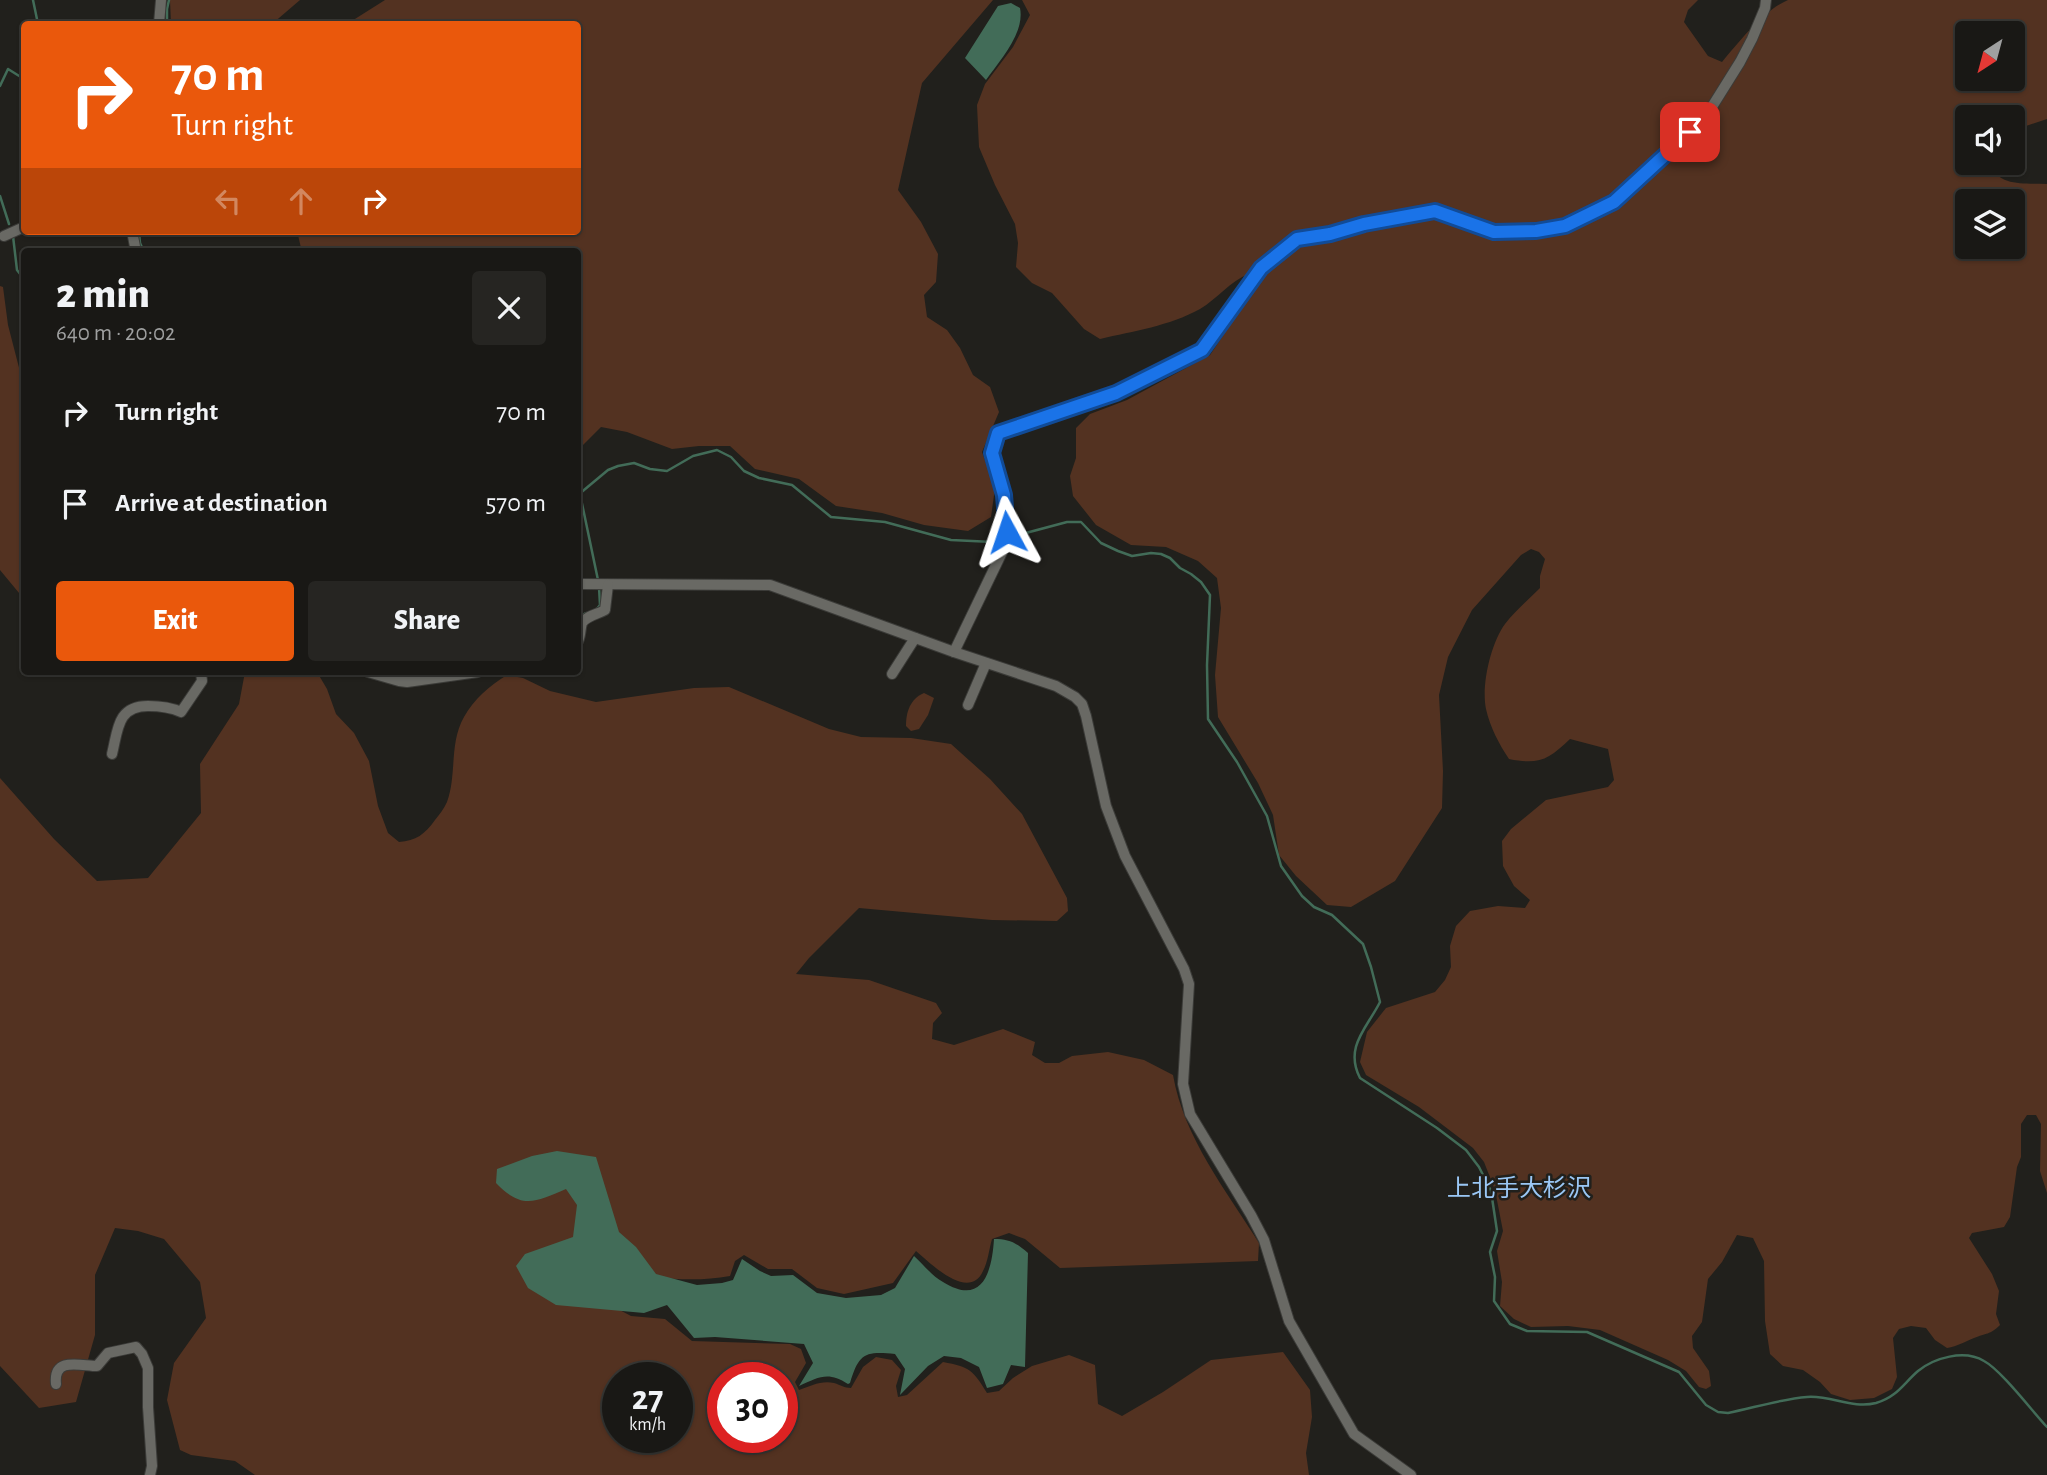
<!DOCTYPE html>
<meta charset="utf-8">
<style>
body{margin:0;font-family:"Alegreya Sans","Noto Sans JP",sans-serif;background:#262522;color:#f1f3f6;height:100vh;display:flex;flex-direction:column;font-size:26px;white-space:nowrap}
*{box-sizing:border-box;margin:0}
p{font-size:23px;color:#9fa0a0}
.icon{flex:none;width:38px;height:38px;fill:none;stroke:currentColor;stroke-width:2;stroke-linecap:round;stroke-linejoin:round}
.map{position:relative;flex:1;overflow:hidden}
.drawer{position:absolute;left:21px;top:248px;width:560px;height:427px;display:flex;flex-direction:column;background:#191815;border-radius:7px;box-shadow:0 2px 5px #0004,0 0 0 2px #373734}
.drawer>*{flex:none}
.banner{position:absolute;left:21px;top:21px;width:560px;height:214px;border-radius:7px;box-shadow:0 2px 5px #0004,0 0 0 2px #373734;background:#ea580c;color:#fff;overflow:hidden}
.needle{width:46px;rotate:216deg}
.controls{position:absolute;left:1955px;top:21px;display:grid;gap:14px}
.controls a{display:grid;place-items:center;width:70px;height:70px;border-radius:7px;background:#191815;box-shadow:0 2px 5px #0004,0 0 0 2px #373734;font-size:35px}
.speed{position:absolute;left:602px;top:1362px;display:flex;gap:14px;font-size:35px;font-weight:700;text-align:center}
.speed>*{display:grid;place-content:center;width:91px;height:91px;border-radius:50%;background:#191815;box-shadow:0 2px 5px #0004,0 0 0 2px #373734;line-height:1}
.speed small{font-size:18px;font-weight:400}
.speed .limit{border:10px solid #d22;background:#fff;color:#111}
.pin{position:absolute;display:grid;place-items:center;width:60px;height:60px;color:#fff;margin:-30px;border-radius:14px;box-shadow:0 4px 10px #0006}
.me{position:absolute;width:77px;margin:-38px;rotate:355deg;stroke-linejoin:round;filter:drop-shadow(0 0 5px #0008)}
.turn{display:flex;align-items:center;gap:24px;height:147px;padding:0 35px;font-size:32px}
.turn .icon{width:91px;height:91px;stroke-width:2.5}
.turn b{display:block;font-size:49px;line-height:60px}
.lanes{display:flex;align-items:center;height:66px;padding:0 35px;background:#0003;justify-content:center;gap:35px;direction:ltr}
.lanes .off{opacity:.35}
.round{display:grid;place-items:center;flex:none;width:74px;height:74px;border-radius:7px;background:#262522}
.overview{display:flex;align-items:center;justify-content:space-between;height:119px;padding:0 35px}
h1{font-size:42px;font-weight:800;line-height:52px}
.button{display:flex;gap:14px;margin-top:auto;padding:14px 35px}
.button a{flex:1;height:80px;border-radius:7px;background:#ea580c;color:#fff;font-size:28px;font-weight:800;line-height:80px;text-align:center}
.button a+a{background:#262522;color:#f1f3f6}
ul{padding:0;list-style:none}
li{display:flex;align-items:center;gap:21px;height:91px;padding:0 35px}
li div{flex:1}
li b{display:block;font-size:26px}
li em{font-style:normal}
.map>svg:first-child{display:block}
.green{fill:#533221;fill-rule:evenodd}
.water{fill:#426c58}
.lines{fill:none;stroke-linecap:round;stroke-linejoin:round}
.stream{stroke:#426c58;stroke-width:2.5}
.minor-casing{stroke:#3b3b38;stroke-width:12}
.minor{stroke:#696964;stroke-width:10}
.route-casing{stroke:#114b97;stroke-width:18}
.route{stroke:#1a73e8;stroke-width:12}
.labels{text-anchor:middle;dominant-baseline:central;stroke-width:5;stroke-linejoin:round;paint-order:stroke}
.quarter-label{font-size:24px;fill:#9ac7f5;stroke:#21201c}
</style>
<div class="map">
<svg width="2047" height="1475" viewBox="0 0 2047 1475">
<rect width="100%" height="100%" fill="#21201c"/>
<g class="green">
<path d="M170,0h130l-28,24h-101z"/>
<path d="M385,0h608l-71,83 -24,107 23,32 17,32 -2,28 -12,13 3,22 20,13 13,18 13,27 17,12 9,25 -17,40 13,36 -4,29 -23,14 -44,-6 -42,-12 -46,-7 -37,-27 -44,-10 -25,-23h-31l-27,3 -45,-17 -26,-5 -20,20 1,29 -4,5v-229h-276l-5,-21h281v-207h-231z"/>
<path d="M1022,0h676l-10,10 -4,12 24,34 14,6c17,-20 42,-52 66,-62h259v119l-24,8 -10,7 -1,-17h-45v46h19c16,24 34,20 61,21v1009l-7,-22 1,-47 -5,-9h-9l-6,9v33l-4,10 -7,50 -6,10 -32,6 -3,5 23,36 7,17 -3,23 4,11c-10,10 -14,8 -26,13 -10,4 -16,8 -27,10l-12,-8 -9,-12 -15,-2 -12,3 -6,9 4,39 -5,12 -18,9 -24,2 -19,-6 -11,-12 -17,-12 -20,-4 -13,-12 -5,-33 -1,-60 -11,-23 -16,-3 -15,27 -14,17 -6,43 -10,14 1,12 16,23 2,15 -5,3 -7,-2 -13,-16 -18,-11 -68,-30 -32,-4 -37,1 -17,-8 -14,-13 2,-24 -5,-31 6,-20 -8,-41 -11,-28 -11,-14 -54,-41 -53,-32 -6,-13 7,-30 19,-24 49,-16 10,-12 6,-13 -1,-21 6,-20 14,-15 28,-5 27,2 5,-8 -16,-14 -11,-20 -1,-25 9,-12 35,-29 62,-13 6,-7 -6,-31 -38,-10c-22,21 -31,26 -61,20 -10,-15 -19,-32 -23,-50 -5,-24 5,-66 19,-85 10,-13 23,-24 35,-36v-12l5,-17 -6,-7 -8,-3 -10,6 -49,55 -24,47 -9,38 4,76 -1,37 -47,73 -44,26 -24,-2 -31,-29 -17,-21 -6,-40 -15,-32 -40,-66 -3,-42 6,-67 -4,-30 -19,-17 -32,-14 -35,-2 -35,-20 -23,-29 -3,-20 6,-18v-30l14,-14 37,-14 83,-45 42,-63 -3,-18c-19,7 -32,25 -49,35 -31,17 -66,22 -100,30l-16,-10 -32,-36 -20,-10 -16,-16 2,-24 -3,-19 -20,-39 -16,-38 -2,-42 8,-21 28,-37 17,-32zM1967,33h45v46h-45zM1967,201h45v46h-45z"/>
<path d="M0,286l3,1 5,38 16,62v212l-24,-29z"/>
<path d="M245,672h72l10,17 9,25 18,19 15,28 9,45 10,27 11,9c17,-1 26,-8 36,-22 4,-5 9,-11 12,-18 10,-27 2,-59 17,-85 10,-18 25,-31 43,-42l16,3 27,13 46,11 98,-14 35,-1 100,42 32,8 50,1 40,6 39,35 32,35 45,84 1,13 -11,10 -65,-1 -133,-12 -50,50 -13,16 73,6 67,23 6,10 -9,10 -1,16 22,6 49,-16 32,13 -3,13 13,8h14l13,-7 36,-4 36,8 29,15c11,63 53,115 86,168l-1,18 -198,7 -35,-29 -16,-6 -17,6c-3,10 -4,23 -9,32 -14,31 -53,-8 -67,-20l-23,32 -49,11 -27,-6 -25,-19h-24l-24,-14 -9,6 -5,15c-37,7 -75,1 -111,-1l-20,24 32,17 34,3 27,22 98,3 11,5 5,14 -11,19 4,8c11,-4 23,-10 35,-7 7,2 10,5 17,5l12,-21 13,-10 16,3 9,10 -5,16 2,11 9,-2 36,-33c27,5 30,8 44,31l12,-2 14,-13 19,-12 37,-11 26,10 3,39 24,12 41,-24 48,-32 72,-8 27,38 2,27 -6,36 3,22h-1054l-20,-14 -44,-6 -11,-5 -13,-50 7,-37 32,-45 -6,-36 -36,-43 -26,-8 -23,-3 -20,47v60l-19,67 -37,6 -39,-42v-588l54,61 43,42 51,-3 53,-65 -1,-49 39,-60zM618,1377h59v60h-59zM723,1377h59v60h-59z"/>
<path d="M924,693l10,5 -6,17 -9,14 -8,2 -5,-5c0,-14 4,-27 18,-33z"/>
</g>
<g class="water">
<path d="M1011,3l9,5c5,25 -20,52 -34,72l-21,-22 33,-52z"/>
<path d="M2013,145l8,20 -3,6 -8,3 -11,-11h13z"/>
<path d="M557,1151l39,6 23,75 17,15 20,27 41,11 25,-2 11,-3 9,-21 18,12 11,5 22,-1 24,18 29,5 35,-3 14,-7 19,-32c9,8 18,20 29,26 40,25 49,-11 51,-43 15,0 23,4 34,14l-3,114 -14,-2 -8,19 -16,4 -8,-21 -18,-9 -17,-2 -16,10 -28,29 5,-26 -10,-15c-31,-3 -36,0 -45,29l-2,1c-20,-13 -29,-7 -49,2l14,-23 -9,-19 -89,-7 -21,1 -27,-33 -23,8 -88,-8 -28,-17 -12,-22 9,-12 48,-17 4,-32 -11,-16c-31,13 -44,21 -70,-6l1,-14 35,-13z"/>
</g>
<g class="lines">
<g class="stream">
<path d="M33,0l5,24"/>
<path d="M167,24v-15l2,-9"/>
<path d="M0,86l8,-17 16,10"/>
<path d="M0,196l9,28"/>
<path d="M139,231l1,12 4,9"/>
<path d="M13,236l4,34 7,9"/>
<path d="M580,494l18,86"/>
<path d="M578,495l30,-25 10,-4 16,-3 16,6 17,2 26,-15 24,-6 14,7 13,14 15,7 33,7 39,32 54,5 66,18 42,2 11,-3"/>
<path d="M1011,537l56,-15h14l20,21 17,8 14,5 19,-3 10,1 9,4 10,10 11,6 10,8 9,13 -3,70 1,54 29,43 30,54 14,50 21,30 12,11 18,8 31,29 8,23 9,35c-13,26 -36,45 -20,76l77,50 29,22 13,17 12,24 6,40 -7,21 5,25 -1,24 16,23 17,7 60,1 92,40 27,33 12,7 10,1c25,-5 53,-14 79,-16 24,-2 45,12 69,6 21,-6 27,-19 42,-32 16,-13 46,-22 66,-10 17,9 48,50 63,66"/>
<path d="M596,610l4,-5 -1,-18"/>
<path d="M578,617l8,-4"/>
<path d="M401,677l28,-3"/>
</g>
<defs>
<g id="minor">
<path d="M159,24l2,-24"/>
<path d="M132,231l4,21"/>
<path d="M4,236l20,-9"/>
<path d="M578,584l192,1 184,67 102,34 19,11 7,7 4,12 20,90 19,50 59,113 5,15 -6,100 7,30 61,101 13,25 25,81 65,113 57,41"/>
<path d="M578,641c3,-6 2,-12 4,-18 4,-7 16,-9 23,-13l3,-25"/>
<path d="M954,652l53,-110 -3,-47 -11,-42 5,-20 118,-40 86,-43 59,-82 36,-29 33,-5 34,-10 71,-13 59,21 42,-1 29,-5 49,-24 91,-84 35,-56 12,-23 13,-31 1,-8"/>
<path d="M368,672l31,9 8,1 71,-10"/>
<path d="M892,674l23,-36"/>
<path d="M968,705l18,-42"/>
<path d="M112,754c6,-24 5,-48 36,-48 13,0 22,1 33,6l21,-31 -1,-9"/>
<path d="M56,1384c-3,-28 25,-18 41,-18l11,-13 28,-6 6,7 6,14v39l4,59 -2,9"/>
</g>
</defs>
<use href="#minor" class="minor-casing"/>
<use href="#minor" class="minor"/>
</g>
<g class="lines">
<defs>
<path id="route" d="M1007,532l-3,-37 -12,-42 6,-20 118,-40 86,-43 59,-82 36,-29 33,-5 34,-10 71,-13 59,21 42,-1 29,-5 49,-24 76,-70"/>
</defs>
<use href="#route" class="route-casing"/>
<use href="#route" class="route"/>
</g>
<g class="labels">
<g class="quarter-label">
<text x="1519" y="1189">上北手大杉沢</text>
</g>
</g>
</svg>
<div class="controls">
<a><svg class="needle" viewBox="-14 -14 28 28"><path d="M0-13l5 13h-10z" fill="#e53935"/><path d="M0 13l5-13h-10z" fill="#9fa0a0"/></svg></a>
<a><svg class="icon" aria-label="sound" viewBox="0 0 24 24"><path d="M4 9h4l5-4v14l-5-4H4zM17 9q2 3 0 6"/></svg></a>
<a><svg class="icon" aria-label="layers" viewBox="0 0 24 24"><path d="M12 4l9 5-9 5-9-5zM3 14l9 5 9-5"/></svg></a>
</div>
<div class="speed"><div>27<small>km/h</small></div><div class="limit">30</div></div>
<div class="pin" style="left:1690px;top:132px;background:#d93025"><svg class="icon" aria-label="arrive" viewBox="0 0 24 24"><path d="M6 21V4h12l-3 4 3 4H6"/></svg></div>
<svg class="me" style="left:1007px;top:532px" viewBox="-20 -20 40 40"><path d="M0-17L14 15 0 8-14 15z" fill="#1a73e8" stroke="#fff" stroke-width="4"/></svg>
<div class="banner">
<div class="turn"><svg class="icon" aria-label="right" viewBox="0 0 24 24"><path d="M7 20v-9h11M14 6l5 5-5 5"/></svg><div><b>70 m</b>Turn right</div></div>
<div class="lanes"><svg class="icon off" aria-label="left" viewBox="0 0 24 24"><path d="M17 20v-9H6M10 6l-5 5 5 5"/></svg><svg class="icon off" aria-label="ahead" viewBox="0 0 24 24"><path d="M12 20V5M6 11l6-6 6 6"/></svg><svg class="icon" aria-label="right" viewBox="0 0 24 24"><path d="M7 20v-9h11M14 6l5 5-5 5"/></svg></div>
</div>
<section class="drawer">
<div class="overview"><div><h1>2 min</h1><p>640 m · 20:02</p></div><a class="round"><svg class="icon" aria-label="close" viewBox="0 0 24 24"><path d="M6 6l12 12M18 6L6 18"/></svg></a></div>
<ul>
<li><svg class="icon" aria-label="right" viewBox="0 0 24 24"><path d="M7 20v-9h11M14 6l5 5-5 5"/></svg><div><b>Turn right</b></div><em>70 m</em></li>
<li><svg class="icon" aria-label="arrive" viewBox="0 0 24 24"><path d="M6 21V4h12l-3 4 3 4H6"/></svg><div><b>Arrive at destination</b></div><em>570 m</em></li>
</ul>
<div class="button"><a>Exit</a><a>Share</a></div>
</section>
</div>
